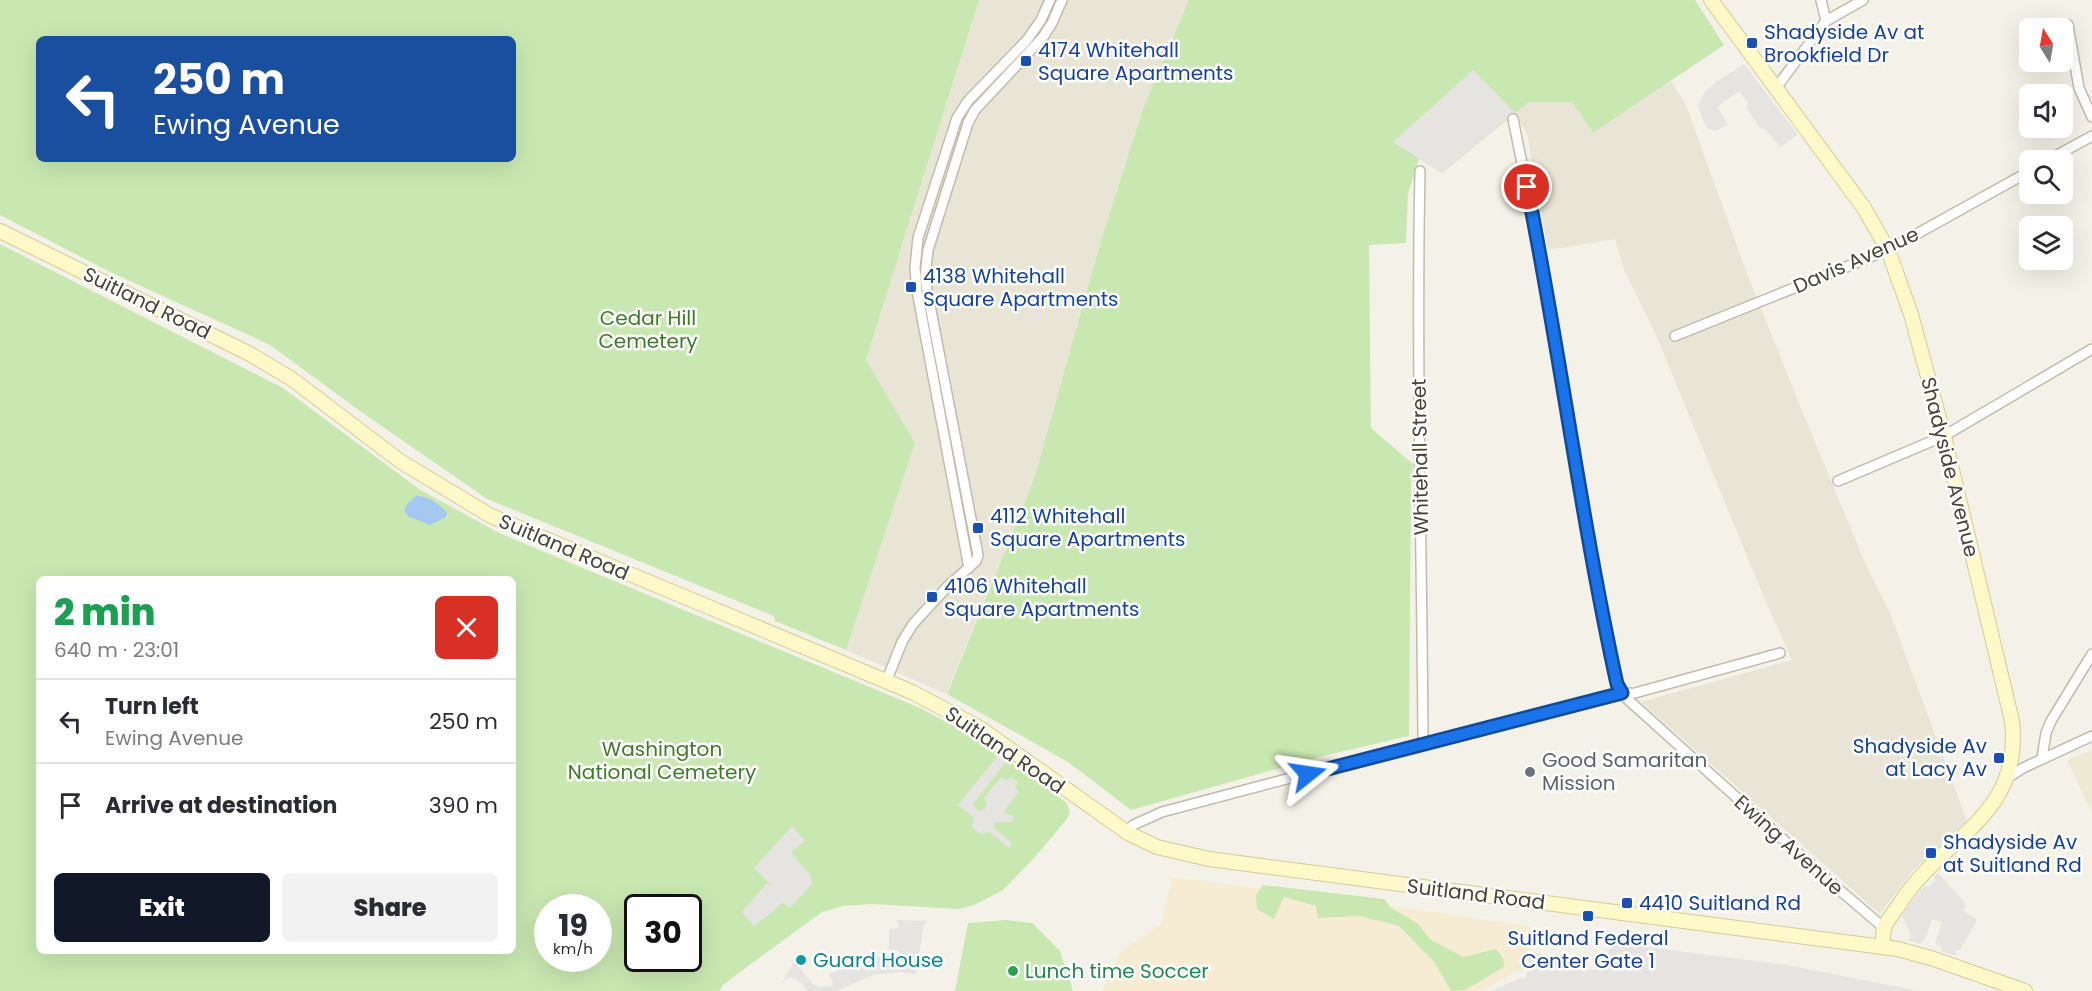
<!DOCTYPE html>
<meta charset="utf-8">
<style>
body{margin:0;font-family:Poppins,sans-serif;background:#f2f2f3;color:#2b2b33;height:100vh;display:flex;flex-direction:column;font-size:22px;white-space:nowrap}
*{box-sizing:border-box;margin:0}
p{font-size:20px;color:#7c7c81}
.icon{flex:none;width:33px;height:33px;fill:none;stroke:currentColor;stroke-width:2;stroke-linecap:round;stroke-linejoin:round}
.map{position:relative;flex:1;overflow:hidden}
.panel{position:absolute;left:36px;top:576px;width:480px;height:378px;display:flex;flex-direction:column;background:#fff;border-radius:9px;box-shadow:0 6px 24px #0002}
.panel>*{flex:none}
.banner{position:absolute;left:36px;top:36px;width:480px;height:126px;border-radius:9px;box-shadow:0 6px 24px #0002;background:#1a4fa0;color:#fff;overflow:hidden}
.needle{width:39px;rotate:349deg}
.buttons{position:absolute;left:2019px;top:18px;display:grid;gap:12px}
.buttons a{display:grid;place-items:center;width:54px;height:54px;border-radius:9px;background:#fff;box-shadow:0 6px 24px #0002;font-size:30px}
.speed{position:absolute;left:534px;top:894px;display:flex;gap:12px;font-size:30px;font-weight:700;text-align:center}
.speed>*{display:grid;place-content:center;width:78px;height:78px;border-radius:50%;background:#fff;box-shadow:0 6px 24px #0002;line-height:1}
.speed small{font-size:15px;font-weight:400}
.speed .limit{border:3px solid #111;border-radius:9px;background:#fff;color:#111}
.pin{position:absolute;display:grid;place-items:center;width:51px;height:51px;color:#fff;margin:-26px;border:3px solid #fff;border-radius:50%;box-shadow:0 2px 6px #0007}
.me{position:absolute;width:66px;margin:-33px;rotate:75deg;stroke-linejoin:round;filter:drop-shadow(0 0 4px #0008)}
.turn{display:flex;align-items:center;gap:21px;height:126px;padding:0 18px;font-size:27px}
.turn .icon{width:78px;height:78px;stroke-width:2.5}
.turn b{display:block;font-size:42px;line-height:51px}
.round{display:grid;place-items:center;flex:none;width:63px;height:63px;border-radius:9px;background:#f2f2f3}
.summary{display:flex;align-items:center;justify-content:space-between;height:102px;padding:0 18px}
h1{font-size:36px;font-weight:800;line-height:45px;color:#1e9e55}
.action{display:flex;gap:12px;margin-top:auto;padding:12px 18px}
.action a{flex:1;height:69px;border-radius:9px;background:#111827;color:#fff;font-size:24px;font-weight:800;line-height:69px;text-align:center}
.action a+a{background:#f2f2f3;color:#2b2b33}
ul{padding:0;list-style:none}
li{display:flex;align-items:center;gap:18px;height:84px;padding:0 18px;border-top:2px solid #e1e1e2}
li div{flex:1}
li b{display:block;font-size:22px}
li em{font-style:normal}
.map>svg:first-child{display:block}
.residential{fill:#e8e5d6}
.commercial{fill:#f6ecd3}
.education{fill:#ede9d2}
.green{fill:#c9e8b1;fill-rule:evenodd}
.parking{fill:#e5e4e0}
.water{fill:#a4c8f1}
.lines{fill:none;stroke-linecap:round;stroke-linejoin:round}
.street-casing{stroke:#c0bbab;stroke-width:12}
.secondary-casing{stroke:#d4cb98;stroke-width:16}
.street{stroke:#fff;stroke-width:9}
.secondary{stroke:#fff8c8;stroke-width:14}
.route-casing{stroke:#114b97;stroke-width:15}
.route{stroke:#1a73e8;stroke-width:10}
.transit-dot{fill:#1a4fb4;stroke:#fff;stroke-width:2}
.worship-dot{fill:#6b7280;stroke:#fff;stroke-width:2}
.culture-dot{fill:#0f9aa8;stroke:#fff;stroke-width:2}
.leisure-dot{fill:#2e9e5b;stroke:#fff;stroke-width:2}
.labels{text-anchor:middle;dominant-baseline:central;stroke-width:5;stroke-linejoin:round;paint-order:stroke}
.transit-label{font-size:20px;fill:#164399;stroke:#fff;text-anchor:start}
.street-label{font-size:20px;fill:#484337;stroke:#fff}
.park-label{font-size:20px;fill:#3e7a29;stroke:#fff}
.worship-label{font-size:20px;fill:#5b616d;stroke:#fff;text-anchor:start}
.culture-label{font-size:20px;fill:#0d838f;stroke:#fff;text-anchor:start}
.leisure-label{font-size:20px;fill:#27864d;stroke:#fff;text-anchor:start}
</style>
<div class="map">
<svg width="2092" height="991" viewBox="0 0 2092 991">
<rect width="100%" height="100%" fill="#f4f2e8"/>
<g class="residential">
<path d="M979,0h210l-46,109 -43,135 -66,235 -88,215 -100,-44 69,-207 -49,-82z"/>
<path d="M1671,81l15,24 60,166 57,142 62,150 25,50 77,208 -56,51 -31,42 -239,-212 151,-42 -29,-65 -107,-260 -32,-65 -9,-31 -67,11 -21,-116 -12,-21 14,-11h43l21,31z"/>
</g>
<path class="commercial" d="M1172,877l257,34 105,16 -8,36h2l-1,6h-6l-39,22h-380l19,-40 40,-27z"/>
<path class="education" d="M2092,750v63l-25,-53z"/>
<g class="green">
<path d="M0,0h979l-113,360 49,83 -69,207 -71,-29 -1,-5 -287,-117 -127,-88 -90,-66 -162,-74 -108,-56zM39,39h474v120h-474z"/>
<path d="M1189,0h506l29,45 -131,88 -21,-31h-43l-87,71 -23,-14 -11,35 -2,49 -37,2 2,183 42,36 -2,24 -2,248 -90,21 -188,53 -63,-48 -121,-68 87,-215 66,-235 43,-135z"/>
<path d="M0,244l283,144 136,101 80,44 421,175 56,30 91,65 3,9 -3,7 -32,38 -32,33 -13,7 -16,8 -16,4 -86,-5 -29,2 -21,6 -98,72 -5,7h-719zM39,579h474v372h-474zM548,908h50v50h-50zM638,908h50v50h-50z"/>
<path d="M1263,885l121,14 7,9 26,15 14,17 33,17 32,-8 7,9 1,9 -39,23 -14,1 -16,-28 -36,-37 -39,-10 -42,2 -2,-12 -32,-9 -10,22 -17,-10 -1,-14z"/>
<path d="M1006,920l26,3 28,28 13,40h-118l13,-68z"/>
</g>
<g class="parking">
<path d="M1744,64l54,71 -18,12 -15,-18 -5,-1 -13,-19 1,-6 -9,-12 -22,16 11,18 -13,6 -7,-2 -4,-6 -6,-18 6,-12 13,-12z"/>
<path d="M1473,70l42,43 -73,60 -49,-31z"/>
<path d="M995,751l14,11 -5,2 -31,40 3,5 3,2 6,-2 2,-7 -3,-4 17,-21 5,3 5,-3 7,5 -3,6 4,4 -16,20 10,4 -1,6h-16l-2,2v4l18,15 -3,5 -18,-15 -4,-1 -5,3 -11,-9 2,-3v-6l-15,-12 37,-46 2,-5z"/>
<path d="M792,826l13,15 -14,11 19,23 3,8 -23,25 -7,-5 -29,23 -12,-14 24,-28 6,2 -18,-18z"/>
<path d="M1938,873l28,31 -3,6 14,10 -17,30 -5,1 1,5 -15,-5 1,-4 -7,-3 7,-22 -10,-3 -7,21 -3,1 -1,3 -14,-4 3,-2 1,-4 -8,-16 -3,1 19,-27 6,-6 3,1 8,-7 -3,-2z"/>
<path d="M895,920l33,1 -4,3 -8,50 -17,-2 -25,3 -38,16h-28l-12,-13 -5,-1 -4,1 -6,6 17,-30v12l3,4 12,14 7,3 11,-1 2,-5 -5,-6 23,-12 28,-6h11l1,6h8v-13h-10v-21l9,-1v-5z"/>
<path d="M1614,943l173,22 132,26h-429l31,-13h5l5,-26 22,4 8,9 13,5 29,-1 6,-20h2z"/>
</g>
<path class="water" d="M416,496c13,0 23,8 31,17l-1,4 -16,8 -22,-9 -4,-5 3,-7z"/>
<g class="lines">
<defs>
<g id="street">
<path d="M1821,0l5,21"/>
<path d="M2068,25l11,63 13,29"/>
<path d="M1776,88l50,-67 37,-21"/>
<path d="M1513,119l28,138 56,328 20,99 8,13 202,182 57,49"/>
<path d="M2048,160l44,-24"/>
<path d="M1420,171c-4,190 2,381 3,572"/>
<path d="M1675,336l213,-86 142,-79"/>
<path d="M1838,481l106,-45 148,-87"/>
<path d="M969,568l-52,-277 -2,-23 3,-30 39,-120 11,-17 59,-61 14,-20 9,-20"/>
<path d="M886,682l16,-40 11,-18 35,-38 28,-25 2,-6 -51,-265 -2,-14 3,-26 40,-127 7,-13 68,-73 9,-14 10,-23"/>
<path d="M2042,758l4,-25 5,-12 41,-67"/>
<path d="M2006,779l17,-11 69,-32"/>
<path d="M1128,833l5,-8 29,-13 245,-65 208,-53 20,-1 145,-40"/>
</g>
<g id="secondary">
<path d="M1711,0l153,208 24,42 23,64 33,122 68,285c11,98 -71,115 -113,184 -5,7 -12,15 -15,23 -1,6 -1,13 -2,19"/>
<path d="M0,231l250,123 42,25 108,82 91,55 421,176 68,36 148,105 29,14 52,12 689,90 36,10 91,32"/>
</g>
</defs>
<use href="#street" class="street-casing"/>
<use href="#secondary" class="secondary-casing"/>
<use href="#street" class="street"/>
<use href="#secondary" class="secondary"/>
</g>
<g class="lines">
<defs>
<path id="route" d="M1308,774l314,-81 -5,-9c-36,-165 -57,-332 -90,-497"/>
</defs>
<use href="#route" class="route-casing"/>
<use href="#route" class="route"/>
</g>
<g class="transit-dot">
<rect x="1746" y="37" width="12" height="12" rx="3"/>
<rect x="1020" y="55" width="12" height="12" rx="3"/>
<rect x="905" y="281" width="12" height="12" rx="3"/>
<rect x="972" y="522" width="12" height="12" rx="3"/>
<rect x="926" y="591" width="12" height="12" rx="3"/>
<rect x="1993" y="752" width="12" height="12" rx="3"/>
<rect x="1925" y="847" width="12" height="12" rx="3"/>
<rect x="1621" y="897" width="12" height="12" rx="3"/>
<rect x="1582" y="910" width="12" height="12" rx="3"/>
</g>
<circle class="worship-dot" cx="1530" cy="772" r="6"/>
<circle class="culture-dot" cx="801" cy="960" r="6"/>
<circle class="leisure-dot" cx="1013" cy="971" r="6"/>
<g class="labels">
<g class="transit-label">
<text x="1764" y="32">Shadyside Av at<tspan x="1764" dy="23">Brookfield Dr</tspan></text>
<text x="1038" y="50">4174 Whitehall<tspan x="1038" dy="23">Square Apartments</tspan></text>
<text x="923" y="276">4138 Whitehall<tspan x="923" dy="23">Square Apartments</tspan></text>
<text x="990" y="516">4112 Whitehall<tspan x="990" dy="23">Square Apartments</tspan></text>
<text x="944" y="586">4106 Whitehall<tspan x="944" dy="23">Square Apartments</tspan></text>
<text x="1987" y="746" text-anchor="end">Shadyside Av<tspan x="1987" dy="23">at Lacy Av</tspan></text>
<text x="1943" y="842">Shadyside Av<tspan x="1943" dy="23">at Suitland Rd</tspan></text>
<text x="1639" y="903">4410 Suitland Rd</text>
<text x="1588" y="938" text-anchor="middle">Suitland Federal<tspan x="1588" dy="23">Center Gate 1</tspan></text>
</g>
<g class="street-label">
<text transform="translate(1856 260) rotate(-24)">Davis Avenue</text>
<text transform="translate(147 303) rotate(26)">Suitland Road</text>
<text transform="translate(1420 457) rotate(-91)">Whitehall Street</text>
<text transform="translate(1950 467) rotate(76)">Shadyside Avenue</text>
<text transform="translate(564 547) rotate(23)">Suitland Road</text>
<text transform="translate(1005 750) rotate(34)">Suitland Road</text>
<text transform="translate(1789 845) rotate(42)">Ewing Avenue</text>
<text transform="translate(1476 894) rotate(7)">Suitland Road</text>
</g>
<g class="park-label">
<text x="648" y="318">Cedar Hill<tspan x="648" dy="23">Cemetery</tspan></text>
<text x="662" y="749">Washington<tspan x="662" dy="23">National Cemetery</tspan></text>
</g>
<g class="worship-label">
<text x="1542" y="760">Good Samaritan<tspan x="1542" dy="23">Mission</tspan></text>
</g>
<g class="culture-label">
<text x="813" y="960">Guard House</text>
</g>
<g class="leisure-label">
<text x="1025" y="971">Lunch time Soccer</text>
</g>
</g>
</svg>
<div class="buttons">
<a><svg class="needle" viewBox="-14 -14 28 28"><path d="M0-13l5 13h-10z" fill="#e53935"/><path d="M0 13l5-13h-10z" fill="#7c7c81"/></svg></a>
<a><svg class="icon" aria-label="sound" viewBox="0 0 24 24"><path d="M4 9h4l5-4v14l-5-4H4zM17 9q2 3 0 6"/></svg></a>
<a><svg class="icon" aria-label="search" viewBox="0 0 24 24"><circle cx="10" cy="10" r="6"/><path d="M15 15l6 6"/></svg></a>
<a><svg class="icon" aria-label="layers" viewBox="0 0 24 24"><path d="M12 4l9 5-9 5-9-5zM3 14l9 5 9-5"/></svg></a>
</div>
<div class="speed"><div>19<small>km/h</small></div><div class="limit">30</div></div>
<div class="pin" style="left:1527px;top:187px;background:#d93025"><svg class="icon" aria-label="arrive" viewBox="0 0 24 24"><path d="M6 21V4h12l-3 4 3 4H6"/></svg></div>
<svg class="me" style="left:1308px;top:774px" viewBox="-20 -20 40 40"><path d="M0-17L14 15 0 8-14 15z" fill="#1a73e8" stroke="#fff" stroke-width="4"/></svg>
<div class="banner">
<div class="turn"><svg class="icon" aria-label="left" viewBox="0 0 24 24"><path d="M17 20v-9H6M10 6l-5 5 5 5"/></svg><div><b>250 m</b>Ewing Avenue</div></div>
</div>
<section class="panel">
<div class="summary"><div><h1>2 min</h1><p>640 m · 23:01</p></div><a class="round" style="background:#d93025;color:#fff"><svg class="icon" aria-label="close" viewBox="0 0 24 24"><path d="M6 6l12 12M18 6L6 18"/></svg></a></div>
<ul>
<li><svg class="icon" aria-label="left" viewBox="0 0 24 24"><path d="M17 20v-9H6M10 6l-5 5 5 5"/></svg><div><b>Turn left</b><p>Ewing Avenue</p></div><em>250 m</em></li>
<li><svg class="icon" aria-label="arrive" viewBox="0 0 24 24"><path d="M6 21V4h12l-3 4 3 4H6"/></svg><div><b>Arrive at destination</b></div><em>390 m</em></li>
</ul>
<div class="action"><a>Exit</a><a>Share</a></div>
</section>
</div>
